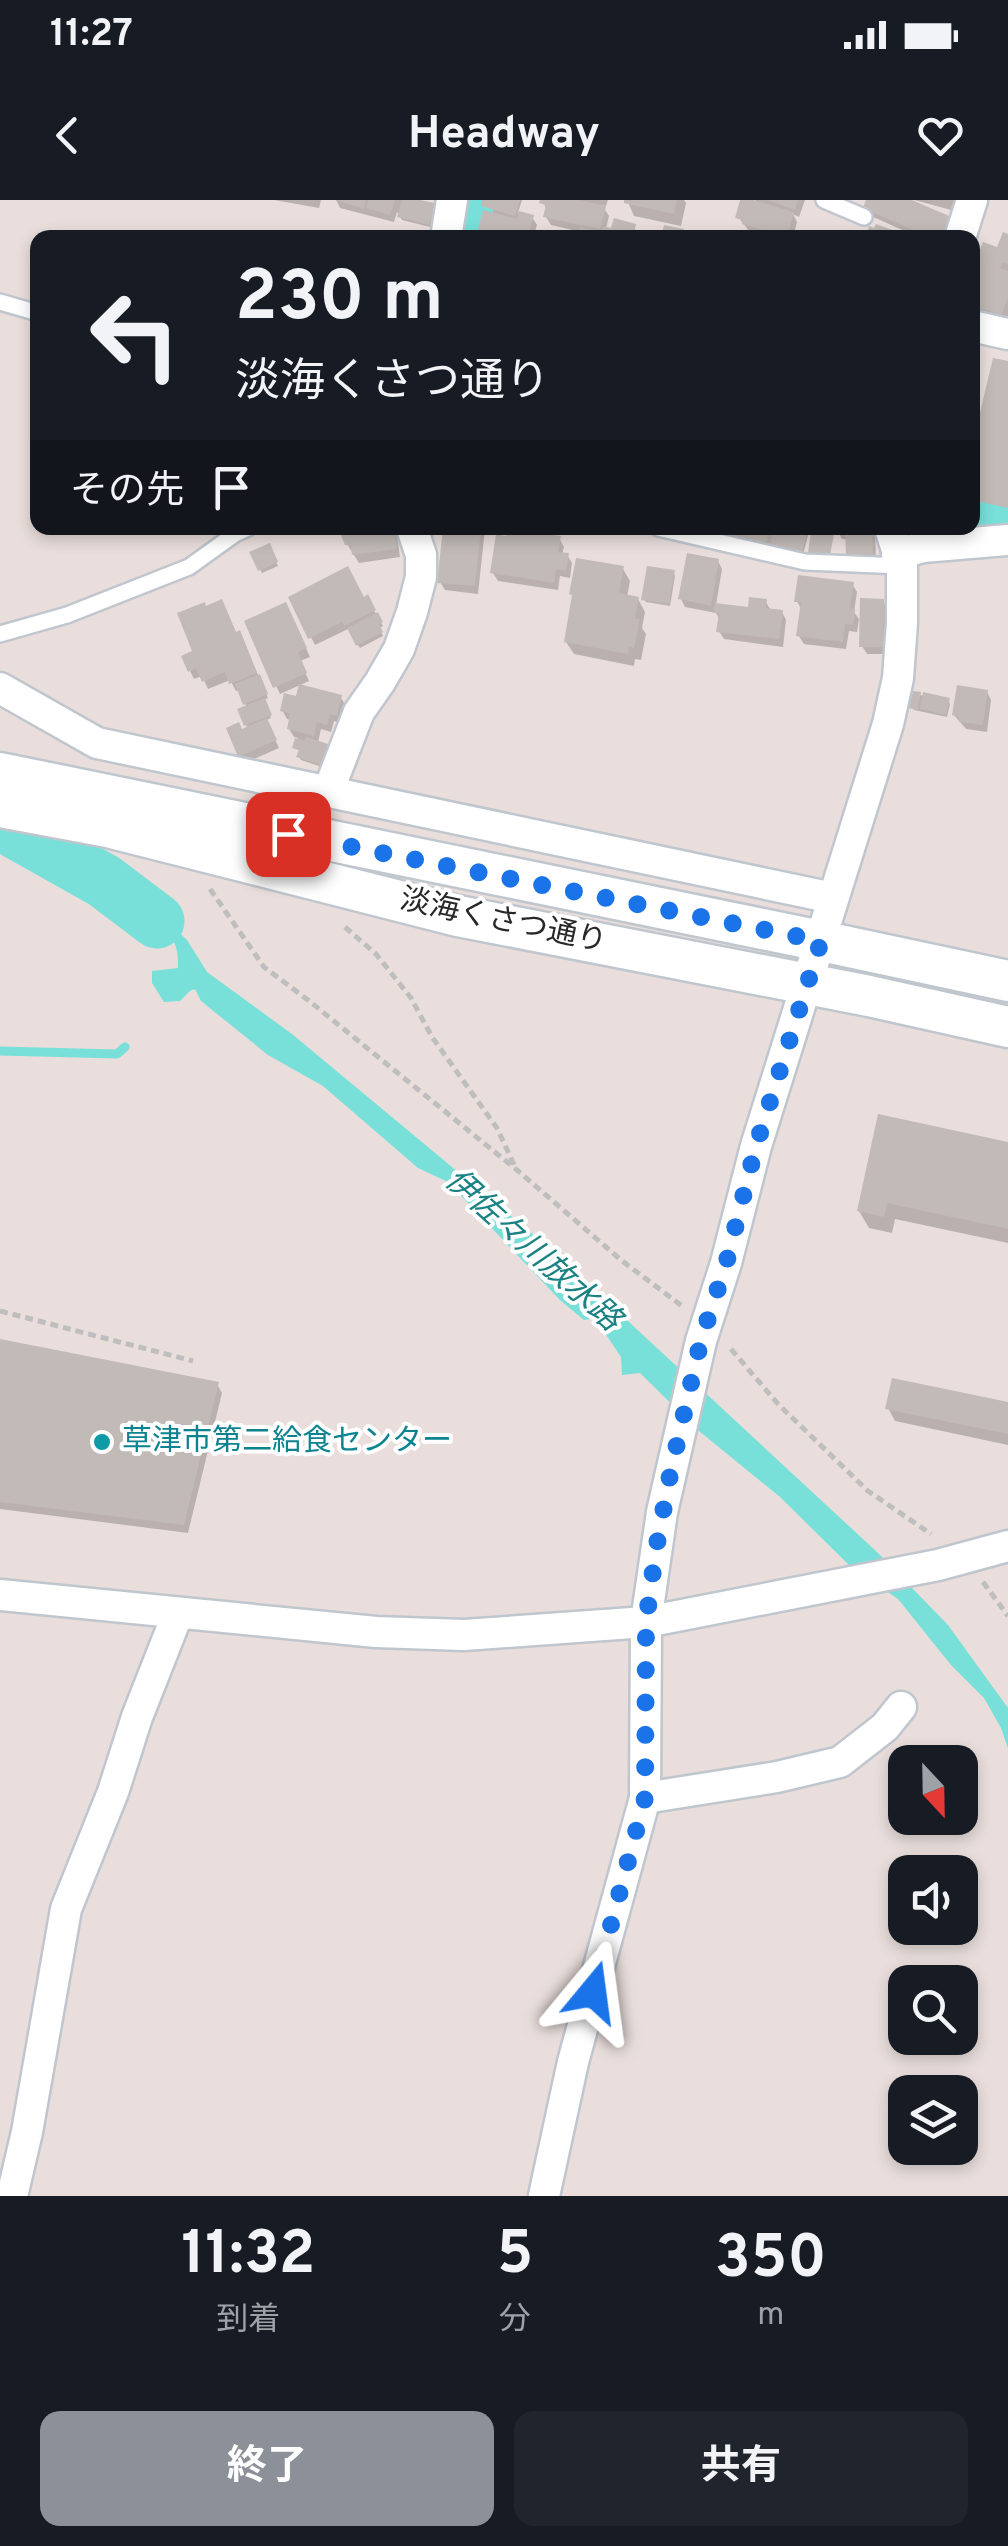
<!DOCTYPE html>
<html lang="ja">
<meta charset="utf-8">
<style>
body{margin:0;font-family:Overpass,"Noto Sans JP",sans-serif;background:#20242c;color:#f1f3f6;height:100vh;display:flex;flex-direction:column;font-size:38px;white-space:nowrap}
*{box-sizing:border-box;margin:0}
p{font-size:32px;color:#9ea1a6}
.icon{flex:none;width:55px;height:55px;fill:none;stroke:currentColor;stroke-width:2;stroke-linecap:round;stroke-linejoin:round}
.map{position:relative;height:1996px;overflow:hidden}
.sheet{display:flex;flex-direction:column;background:#171b24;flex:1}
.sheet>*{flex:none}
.top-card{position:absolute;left:30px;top:30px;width:950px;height:305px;border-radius:20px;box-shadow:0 5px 15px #0003;background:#171b24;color:#f1f3f6;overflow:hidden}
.needle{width:65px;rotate:158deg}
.fabs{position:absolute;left:888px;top:1545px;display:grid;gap:20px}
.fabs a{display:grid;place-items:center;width:90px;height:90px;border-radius:20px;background:#171b24;box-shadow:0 5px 15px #0003;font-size:50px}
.pin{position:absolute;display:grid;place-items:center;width:85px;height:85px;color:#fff;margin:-42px;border-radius:20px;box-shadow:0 5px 15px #0006}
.me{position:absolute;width:110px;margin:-55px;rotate:16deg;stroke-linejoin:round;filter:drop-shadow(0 0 8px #0008)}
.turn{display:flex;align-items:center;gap:35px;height:210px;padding:0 40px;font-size:45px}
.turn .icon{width:130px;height:130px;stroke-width:2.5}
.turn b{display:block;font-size:70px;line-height:85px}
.then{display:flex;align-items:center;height:95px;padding:0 40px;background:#0003;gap:20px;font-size:38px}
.eta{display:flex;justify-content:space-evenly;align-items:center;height:170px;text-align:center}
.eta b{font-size:60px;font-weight:700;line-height:70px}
.primary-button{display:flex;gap:20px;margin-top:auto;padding:20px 40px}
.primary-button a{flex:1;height:115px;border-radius:20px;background:#8c9099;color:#fff;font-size:40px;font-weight:700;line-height:115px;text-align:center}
.primary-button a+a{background:#20242c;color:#f1f3f6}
.status{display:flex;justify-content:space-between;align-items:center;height:70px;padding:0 50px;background:#171b24;direction:ltr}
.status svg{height:28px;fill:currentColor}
header{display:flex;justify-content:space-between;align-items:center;height:130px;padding:0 40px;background:#171b24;font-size:45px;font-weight:700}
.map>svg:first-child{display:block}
.water{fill:#78e0d9}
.shadow{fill:#0003}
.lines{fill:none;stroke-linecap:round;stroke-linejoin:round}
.stream{stroke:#78e0d9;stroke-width:9}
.river{stroke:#78e0d9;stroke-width:55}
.building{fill:#c1bab6}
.lane-casing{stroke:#bfc6cd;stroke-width:20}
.street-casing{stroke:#bfc6cd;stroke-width:35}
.secondary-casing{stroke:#bfc6cd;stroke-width:45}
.path{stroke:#bebebe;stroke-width:5;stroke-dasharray:8 5;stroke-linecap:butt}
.lane{stroke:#fff;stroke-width:15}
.street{stroke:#fff;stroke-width:30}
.secondary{stroke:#fff;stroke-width:40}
.route{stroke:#1a73e8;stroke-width:18;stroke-dasharray:0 32.4}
.culture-dot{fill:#0f9aa8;stroke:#fff;stroke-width:4}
.labels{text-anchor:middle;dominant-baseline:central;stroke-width:8;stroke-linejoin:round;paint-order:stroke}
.street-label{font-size:30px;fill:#282828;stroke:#fff}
.culture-label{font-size:30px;fill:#0d838f;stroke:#fff;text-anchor:start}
.water-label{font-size:32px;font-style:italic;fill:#1a8282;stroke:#fff}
</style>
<div class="status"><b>11:27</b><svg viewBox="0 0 49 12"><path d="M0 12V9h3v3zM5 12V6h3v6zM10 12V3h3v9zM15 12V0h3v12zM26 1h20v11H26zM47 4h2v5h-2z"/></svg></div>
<header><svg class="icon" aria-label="back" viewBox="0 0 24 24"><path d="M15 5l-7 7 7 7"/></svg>Headway<svg class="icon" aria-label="heart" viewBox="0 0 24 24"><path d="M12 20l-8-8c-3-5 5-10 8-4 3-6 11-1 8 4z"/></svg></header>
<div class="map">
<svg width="1008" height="1996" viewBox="0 0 1008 1996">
<rect width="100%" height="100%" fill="#e9dedb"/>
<path class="water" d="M85,677l24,2 54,38 24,23 20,32 85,62 255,212 331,307 70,72 60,83v40l-7,-20 -17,-30 -33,-33 -53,-66 -50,-35 -68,-67 -81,-66 -59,-58 -18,2 -1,-18 -26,-39 -11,2 -24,-20 -112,-118 -30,-14 -95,-82 -55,-31 -67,-54 -6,-12 -5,2 -10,10 -16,1 -12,-19v-12l26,-3c0,-11 0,-21 -7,-31 -16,-20 -63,-45 -86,-60z"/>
<g class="shadow">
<path d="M274,0h47l-2,8z"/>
<path d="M336,0h74l23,6 2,3 -5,18 -28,-7 -5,-8 -3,10 -54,-14z"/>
<path d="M485,0h37l-4,13 14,4 5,8 -4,13h-55l8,-28 -3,-4z"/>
<path d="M543,0h65l-2,6 -4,-1 7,11 -3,13 28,-2 5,11h-59l1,-6 -30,-7 -5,-8 1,-5z"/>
<path d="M627,0h57l2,3 -5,23 -47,-10z"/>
<path d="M743,0l14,4 -2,-4h50l-6,17 -6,-3 4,8 -4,16h-25l-18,-6 -12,-15z"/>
<path d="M869,0h43l-1,2 45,36h-36l-49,-22 -5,-8z"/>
<path d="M914,0h51l-3,13z"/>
<path d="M1008,37v79l-3,6 -33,-12v-34l27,-25z"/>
<path d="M1008,164v154l-36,-8v-53z"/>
<path d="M341,328h51l5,7 3,22 -41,6 -12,-19z"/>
<path d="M446,328l39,1 -7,65 -33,-4 -5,-8z"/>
<path d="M672,328h53v3l3,1 1,-4h81l-7,27 -29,-6 -2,-6 -3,10 -41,-20z"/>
<path d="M836,328h39l1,33 -23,1 -5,-8v-15h-6z"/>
<path d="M559,338l5,9 -2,8h5l5,8 -2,15 -10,-2 -2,14 -60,-9 -5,-8z"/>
<path d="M269,346l9,20 -16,7 -9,-20z"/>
<path d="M718,361l4,8 -6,36 34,4 16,-7 5,9 11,1 4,8 -3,27 -59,-8 -5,-8 1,-11 -4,-7 -31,-6 -4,-8z"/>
<path d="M623,369l7,12 -3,16 11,2 7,13 -3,16 4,6 -5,26 -6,-1 -1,7 -60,-12 -8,-12z"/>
<path d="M673,372l2,4 -5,30 -24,-4 -2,-3z"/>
<path d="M852,384l5,8 -3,20 5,7 -2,13 -8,-1 -3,18 -42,-5 -5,-8 3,-25 -5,-10z"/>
<path d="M291,398l72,2 4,-2 16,28 -4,2 4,8 -23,12 -12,-19 -33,16z"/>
<path d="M883,401l5,8 -1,45h-20l-5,-8z"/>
<path d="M290,413l20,44 -10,4 9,20 -29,13 -4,-8z"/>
<path d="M236,435l8,7 24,56 -5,2 8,18 -5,2 13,28 -34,15 -5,-8 2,-24 6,-2 -2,-4 1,-17 -8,-18 -3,1 -6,-11 -22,9 -6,-13 -8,3 -4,-8z"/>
<path d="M987,492l4,8 -4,32 -21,-3 -12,-14z"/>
<path d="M915,494l33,7 2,3 -3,13 -33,-7 -2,-3z"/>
<path d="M341,498l5,8 -5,17 -7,-2 -3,11 -10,-3 -3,14 8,3 2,3 -6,18 -21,-7 -2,-3 2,-5 -7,-5 4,-9 -4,-1 -5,-8 2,-9 -4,-1 -5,-9z"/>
<path d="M1008,945v98l-113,-24 -3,14 -23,-5 -10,-17z"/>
<path d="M0,1141l217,43 5,9 -34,140 -188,-24z"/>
<path d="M1008,1205v40l-113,-24 -7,-13z"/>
</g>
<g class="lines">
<path class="stream" d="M0,851l117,3 8,-7"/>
<g class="river">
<path d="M460,38l7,-38"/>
<path d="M972,320l36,-1"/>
<path d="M15,631l89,50 53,40"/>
</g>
</g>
<g class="building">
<path d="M336,0h30l-2,9z"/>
<path d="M368,0h27l-5,15 -24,-7z"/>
<path d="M402,0h18l15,3 -6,22 -32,-8z"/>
<path d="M482,0h38l-5,16 -34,-10z"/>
<path d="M540,0h40l26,6 -6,23 -57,-12 3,-12 -7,-2z"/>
<path d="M624,0h53l-3,14 -50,-11z"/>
<path d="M740,0h13l41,12 -7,25 -45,-13 1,-4 -8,-2z"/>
<path d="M768,0h30l-3,10z"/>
<path d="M866,0h46l44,19 -8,19h-17l-68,-30z"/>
<path d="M483,10l34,9 2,-8 15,4 -7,23h-51z"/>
<path d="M614,18l22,6 -3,14h-56l3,-11 22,6 1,-7 8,2z"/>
<path d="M876,24l36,13v1h-47l4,-12 5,2z"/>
<path d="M664,25l20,4 -2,9h-35l1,-7 14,2z"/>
<path d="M1003,32l5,2v30l-5,-2 -3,6 8,3v27l-7,17 -29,-10v-36l11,-27 14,5z"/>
<path d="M993,158l15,3v147l-36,-8v-54z"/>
<path d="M338,328h56l3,21 -45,6 -1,-10h-6z"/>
<path d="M443,328h38l-6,58 -38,-3z"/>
<path d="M726,328h44l-5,18 -41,-10z"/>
<path d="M774,328h34l-6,25 -32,-7z"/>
<path d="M835,328h37l1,26 -27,1 -1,-24h-10z"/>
<path d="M508,329l53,7 -3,16 11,1 -3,18 -10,-2 -2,14 -64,-10 6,-39 10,2z"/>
<path d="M811,331l23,3 -4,22 -22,-3z"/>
<path d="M270,343l8,19 -20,9 -9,-19z"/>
<path d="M687,353l32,6 -8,47 -33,-7z"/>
<path d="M576,358l48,8 -5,27 20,4 -4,21 5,1 -6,29 -5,-1 -1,7 -64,-12 8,-47 -3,-1z"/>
<path d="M348,366l16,31 4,-3 8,16 -32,16 -2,-4 -34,17 -20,-42z"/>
<path d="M647,366l28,4 -6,34 -28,-4z"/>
<path d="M798,375l56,7 -4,26 5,1 -2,16 -8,-1 -2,18 -47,-6 5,-34h-7z"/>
<path d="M749,397l18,2 -1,9 17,2 -4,29 -63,-7 3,-19h-6l2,-10 33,4z"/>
<path d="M860,398l24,1 -1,48h-24z"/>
<path d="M222,399l14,33 4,-2 17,43 -28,11 -4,-12 -23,10 -6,-14 -8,4 -7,-16 11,-5 -15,-38 28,-11 1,4z"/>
<path d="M286,402l21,46 -9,4 9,21 -34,15 -29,-67z"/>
<path d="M378,412l5,10 -4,2 4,8 -27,14 -9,-18z"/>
<path d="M260,474l8,20 -25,11 -8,-21z"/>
<path d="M299,484l43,11 -5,21 -7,-2 -3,11 -10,-3 -3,14 -27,-7 3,-15 -10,-3 4,-18 12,3z"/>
<path d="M957,485l31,5 -5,35 -24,-3v-5l-7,-2z"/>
<path d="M913,491l8,1 -3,18 -9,-2z"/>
<path d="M923,492l27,6 -4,17 -26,-6z"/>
<path d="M265,498l7,17 -28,11 -7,-17z"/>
<path d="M267,518l10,22 -39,17 -12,-29 13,-6 3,7z"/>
<path d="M306,537l22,7 -8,21 -24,-8 3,-7 -7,-2 3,-10 9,3z"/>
<path d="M878,914l130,28v87l-121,-26 -3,14 -27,-6z"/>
<path d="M0,1139l219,43 -35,143 -184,-23z"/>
<path d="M892,1178l116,24v32l-123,-25z"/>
</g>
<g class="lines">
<defs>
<g id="lane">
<path d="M824,0l40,17"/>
<path d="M0,102l38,11"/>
<path d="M658,328l147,34 97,4"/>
<path d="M0,434l67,-19 122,-48 46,-33 13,-6"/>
</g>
<g id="street">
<path d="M446,38l6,-38"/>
<path d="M960,38l12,-38"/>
<path d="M972,126l36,8"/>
<path d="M897,354l26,-7 85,-7"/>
<path d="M0,488l97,55 736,155"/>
<path d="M328,592l31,-80 21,-30 19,-33 13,-37 9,-35v-22l-9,-27"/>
<path d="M0,1395l376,37 88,3 182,-13 292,-57 70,-19"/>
<path d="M645,1598l132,-21 63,-15 45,-35 16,-20"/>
<path d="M12,1996l15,-64 39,-223 47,-117 24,-75 41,-104"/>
<path d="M544,1996l29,-134 72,-264 1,-176 16,-110 39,-171 25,-78 30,-117 132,-422 10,-46 4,-55v-57l-12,-38"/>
</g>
<g id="secondary">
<path d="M0,573l821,168 187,40"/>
<path d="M0,607l108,20 350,89 411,80 139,31"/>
</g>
</defs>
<use href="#lane" class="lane-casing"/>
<use href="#street" class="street-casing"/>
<use href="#secondary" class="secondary-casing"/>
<g class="path">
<path d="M210,689l54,78 44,33 209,170 104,90 61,46"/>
<path d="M345,727l31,27 35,44 21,39 65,91 18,39"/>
<path d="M0,1111l193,50"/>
<path d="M731,1149l47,55 90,87 63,43"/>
<path d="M983,1382l25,34"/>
</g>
<use href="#lane" class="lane"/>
<use href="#street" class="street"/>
<use href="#secondary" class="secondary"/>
</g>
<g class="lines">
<path class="route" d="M288,634l533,107 -65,205 -30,118 -25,76 -30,130 -15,79 -10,73 -1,176 -52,194"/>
</g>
<circle class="culture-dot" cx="102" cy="1242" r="10"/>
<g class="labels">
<g class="street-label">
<text transform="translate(503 722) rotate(12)">淡海くさつ通り</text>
</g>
<g class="culture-label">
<text x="122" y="1242">草津市第二給食センター</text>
</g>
<g class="water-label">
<text transform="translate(532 1051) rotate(42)">伊佐々川放水路</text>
</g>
</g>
</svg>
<div class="fabs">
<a><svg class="needle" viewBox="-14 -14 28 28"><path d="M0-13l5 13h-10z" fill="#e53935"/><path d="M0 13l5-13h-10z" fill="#9ea1a6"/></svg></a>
<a><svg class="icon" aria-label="sound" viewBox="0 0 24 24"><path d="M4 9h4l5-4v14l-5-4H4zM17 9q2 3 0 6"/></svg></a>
<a><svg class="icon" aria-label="search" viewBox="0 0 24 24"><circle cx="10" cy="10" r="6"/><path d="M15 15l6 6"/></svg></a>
<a><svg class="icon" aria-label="layers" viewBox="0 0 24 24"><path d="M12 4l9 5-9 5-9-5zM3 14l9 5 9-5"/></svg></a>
</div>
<div class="pin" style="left:288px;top:634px;background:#d93025"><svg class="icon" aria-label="arrive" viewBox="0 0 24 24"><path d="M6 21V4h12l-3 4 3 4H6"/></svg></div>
<svg class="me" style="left:593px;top:1792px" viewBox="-20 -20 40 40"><path d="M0-17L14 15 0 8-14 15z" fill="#1a73e8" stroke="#fff" stroke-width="4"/></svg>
<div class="top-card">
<div class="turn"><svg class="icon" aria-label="left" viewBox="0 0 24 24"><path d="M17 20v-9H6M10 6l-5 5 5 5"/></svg><div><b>230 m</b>淡海くさつ通り</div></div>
<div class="then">その先<svg class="icon" aria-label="arrive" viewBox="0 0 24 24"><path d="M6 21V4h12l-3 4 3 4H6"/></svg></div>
</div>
</div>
<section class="sheet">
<div class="eta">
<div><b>11:32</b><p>到着</p></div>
<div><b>5</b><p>分</p></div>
<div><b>350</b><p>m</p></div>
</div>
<div class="primary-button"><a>終了</a><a>共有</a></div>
</section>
